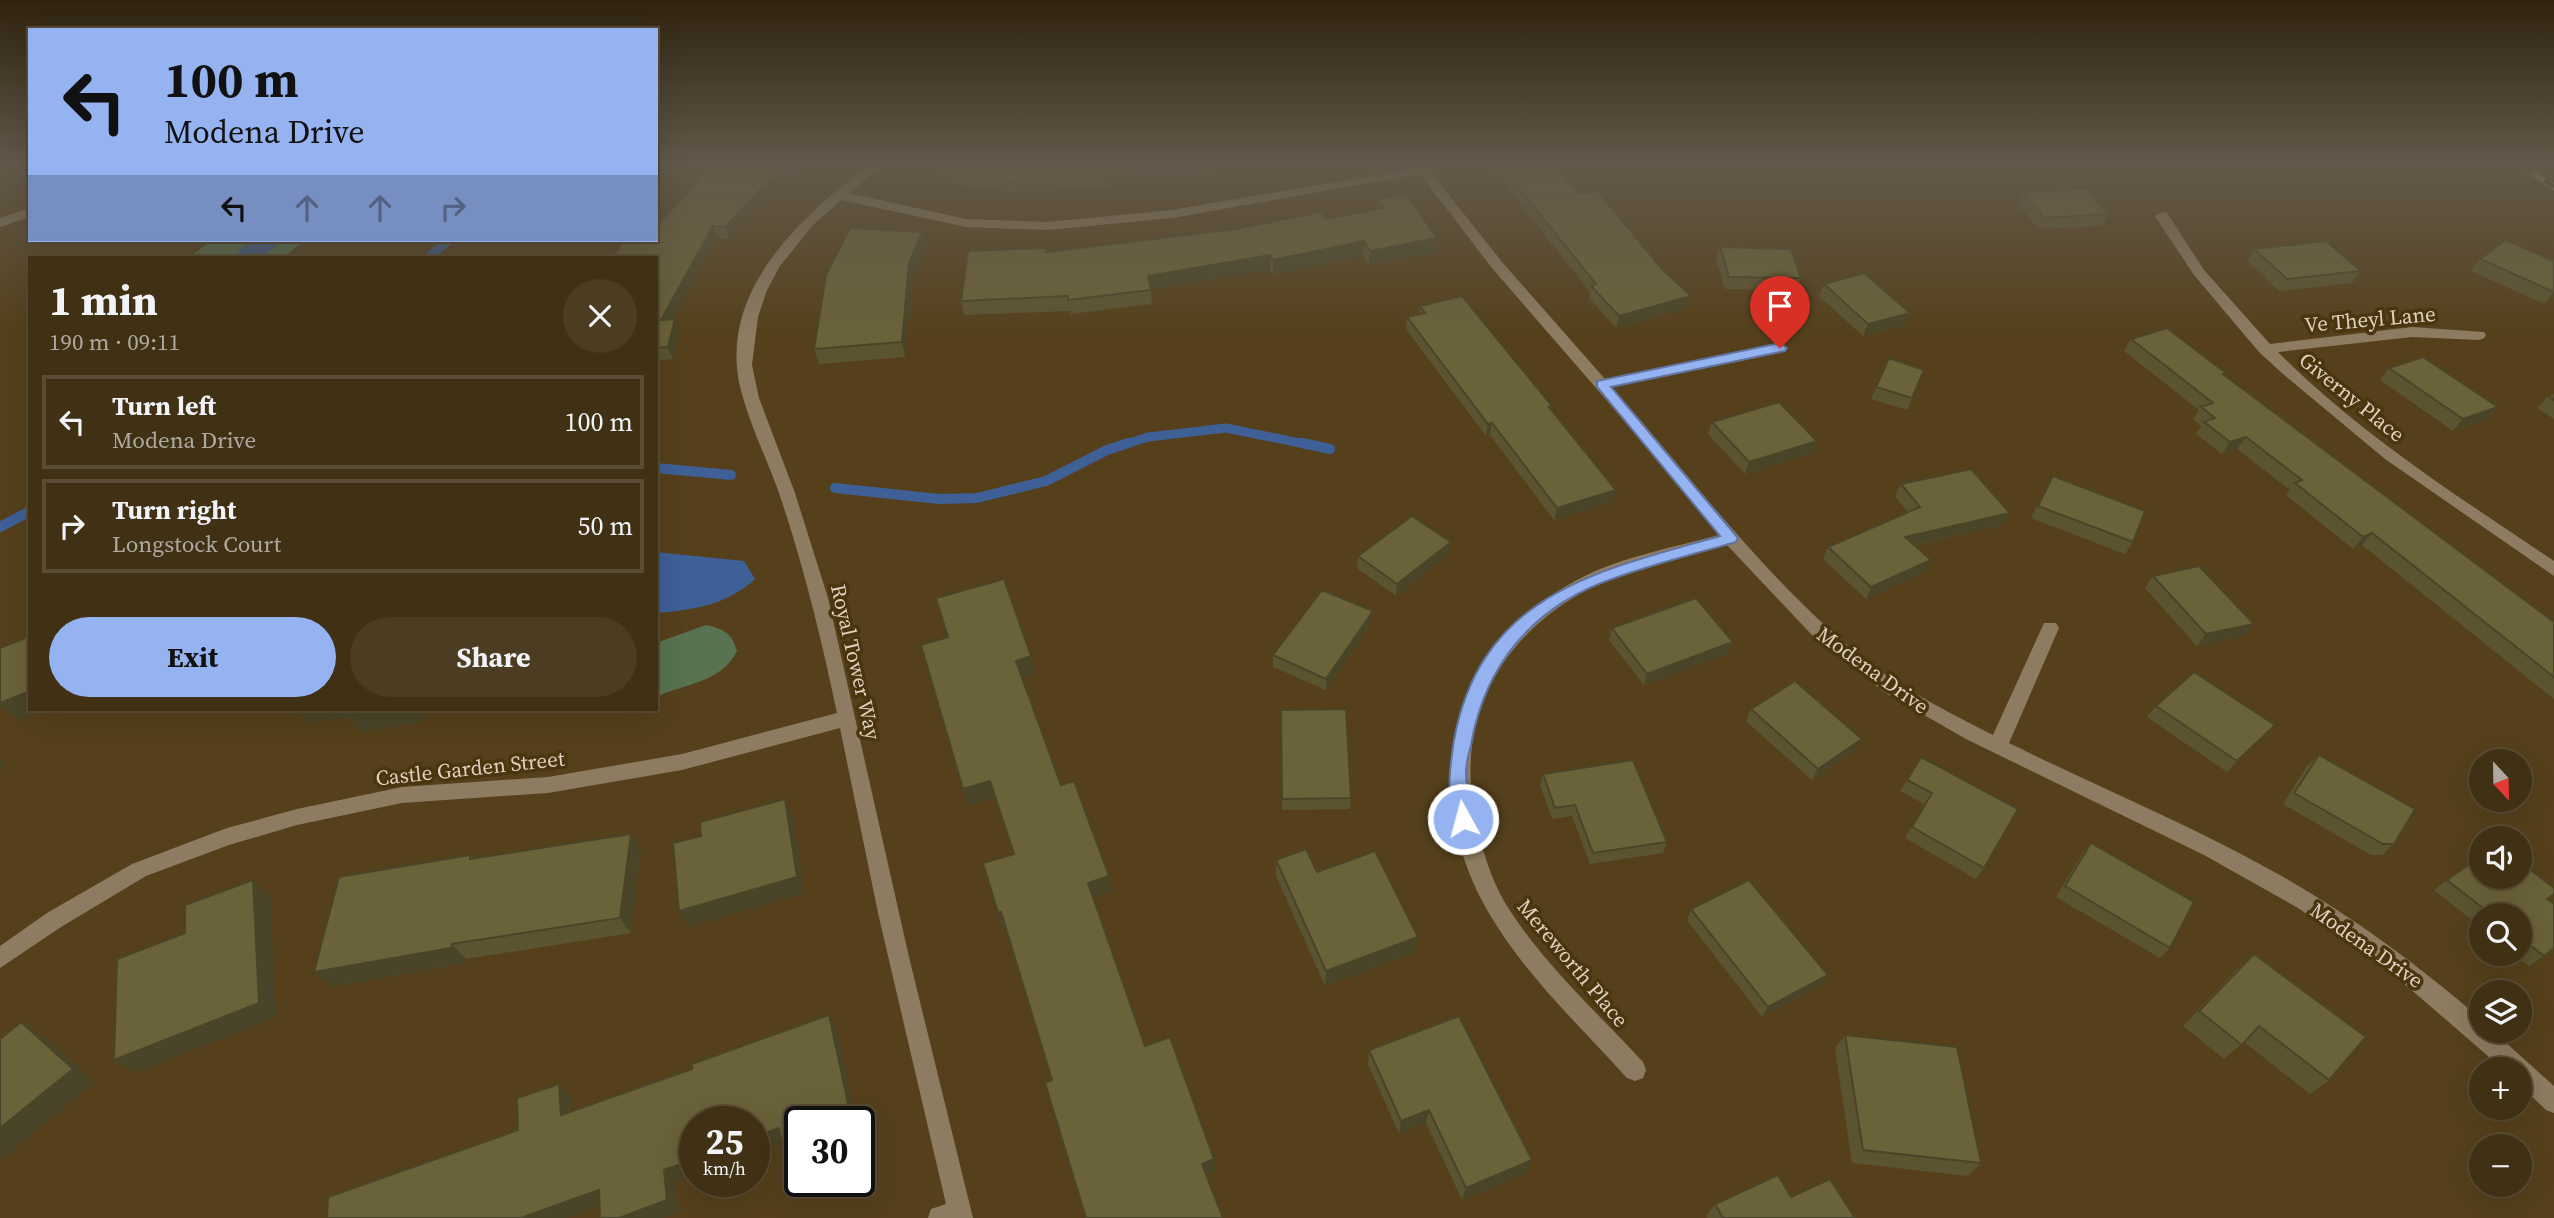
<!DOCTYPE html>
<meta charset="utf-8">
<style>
body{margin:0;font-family:"Source Serif 4",serif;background:#4b3c22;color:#f1f3f6;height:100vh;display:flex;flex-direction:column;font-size:26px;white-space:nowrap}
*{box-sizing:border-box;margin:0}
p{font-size:23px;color:#aea9a0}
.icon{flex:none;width:38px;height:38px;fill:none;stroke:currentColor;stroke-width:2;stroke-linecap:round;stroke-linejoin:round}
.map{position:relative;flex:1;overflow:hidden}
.side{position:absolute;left:28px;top:256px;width:630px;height:455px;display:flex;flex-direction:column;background:#403014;border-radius:0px;box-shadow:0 7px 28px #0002,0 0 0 2px #594b34}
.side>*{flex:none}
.guide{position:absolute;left:28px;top:28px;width:630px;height:214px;border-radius:0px;box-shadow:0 7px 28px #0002,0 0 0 2px #594b34;background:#95b2f1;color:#111;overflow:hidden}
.needle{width:46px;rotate:158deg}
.buttons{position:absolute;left:2469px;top:749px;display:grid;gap:14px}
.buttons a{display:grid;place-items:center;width:63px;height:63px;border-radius:50%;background:#403014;box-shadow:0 7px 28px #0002,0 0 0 2px #594b34;font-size:35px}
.speed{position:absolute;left:679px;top:1106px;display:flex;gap:14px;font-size:35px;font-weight:700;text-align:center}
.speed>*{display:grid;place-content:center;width:91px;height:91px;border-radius:50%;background:#403014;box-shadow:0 7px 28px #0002,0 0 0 2px #594b34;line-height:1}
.speed small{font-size:18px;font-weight:400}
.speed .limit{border:4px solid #111;border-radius:10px;background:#fff;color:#111}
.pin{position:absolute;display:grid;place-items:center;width:60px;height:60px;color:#fff;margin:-72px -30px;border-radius:50% 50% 50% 0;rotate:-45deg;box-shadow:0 0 7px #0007}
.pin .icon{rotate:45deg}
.me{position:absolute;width:77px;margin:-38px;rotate:353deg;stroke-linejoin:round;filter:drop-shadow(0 0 5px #0008)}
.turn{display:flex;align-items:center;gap:24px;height:147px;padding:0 21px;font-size:32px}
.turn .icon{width:91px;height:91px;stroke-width:2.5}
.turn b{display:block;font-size:49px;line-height:60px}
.lanes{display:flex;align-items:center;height:66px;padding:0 21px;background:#0003;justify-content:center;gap:35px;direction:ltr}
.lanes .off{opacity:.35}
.round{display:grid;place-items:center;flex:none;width:74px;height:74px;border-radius:37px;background:#4b3c22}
.head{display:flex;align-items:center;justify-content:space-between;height:119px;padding:0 21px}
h1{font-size:42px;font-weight:700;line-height:52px}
.action{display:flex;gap:14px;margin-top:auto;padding:14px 21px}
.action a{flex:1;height:80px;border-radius:42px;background:#95b2f1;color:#111;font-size:28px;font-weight:700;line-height:80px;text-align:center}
.action a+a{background:#4b3c22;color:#f1f3f6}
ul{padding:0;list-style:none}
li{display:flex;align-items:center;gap:21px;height:94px;margin:0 14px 10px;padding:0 7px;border:4px solid #594b34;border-radius:0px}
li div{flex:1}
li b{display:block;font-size:26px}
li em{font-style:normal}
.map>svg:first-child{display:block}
.green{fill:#587351}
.water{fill:#3e6097}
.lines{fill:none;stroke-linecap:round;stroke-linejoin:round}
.stream-far1{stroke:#3e6097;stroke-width:9}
.stream{stroke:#3e6097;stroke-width:10}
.minor{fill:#8d7c61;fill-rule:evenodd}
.rail-casing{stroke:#bcae96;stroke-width:6}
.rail{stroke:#4a350f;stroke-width:4.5;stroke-dasharray:13;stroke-linecap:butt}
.wall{fill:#5b5431}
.shaded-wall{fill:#4a4528}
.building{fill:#6a6239;stroke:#4a4528;stroke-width:2}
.route{fill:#95b2f1;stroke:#61749d;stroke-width:2}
.labels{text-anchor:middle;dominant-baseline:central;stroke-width:7;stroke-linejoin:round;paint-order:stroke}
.street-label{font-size:21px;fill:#ded2be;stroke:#4a350f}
</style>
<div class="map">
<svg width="2554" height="1218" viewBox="0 0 2554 1218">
<rect width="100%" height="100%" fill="#55401b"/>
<g class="green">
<path d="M212,240h93l-21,17h-94z"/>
<path d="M706,625c18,4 26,8 31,26 -16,32 -51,32 -81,46v-54z"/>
</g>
<g class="water">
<path d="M253,240h31l-22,17h-30z"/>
<path d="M656,552l88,9 11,18c-28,26 -62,31 -99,34z"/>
</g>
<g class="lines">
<g class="stream-far1">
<path d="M429,257l20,-17"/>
<path d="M1123,445l25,-8 78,-9 84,17"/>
</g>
<g class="stream">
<path d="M1302,443l28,6"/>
<path d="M656,468l75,7"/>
<path d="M835,488l104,11 38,-1 69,-17 61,-31 21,-7"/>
<path d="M0,527l30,-16"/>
</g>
<g class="minor">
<path d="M868,166h14l-33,27 117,26 81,3 125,-12 204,-35 39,-7 -1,-2h12l76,96 103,117 175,-36 5,2 2,3 -7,5 -168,34c79,90 151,189 245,266 41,34 89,58 136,82l51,-112h12l3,5 -50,115c89,44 182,82 269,131 73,41 140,91 204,146v11h11l61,55v27l-8,-3 -26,-25v-16h-17l-110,-95 -95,-66 -94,-53 -238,-116 -82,-47 -73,-58 -84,-89c-49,14 -102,23 -146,48 -88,51 -127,134 -104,234 6,25 14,51 27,74 36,60 92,110 139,161l3,8 -3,8 -8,3 -8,-3c-47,-52 -101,-102 -137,-163 -71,-120 -46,-258 78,-330 45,-27 100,-36 151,-50l-90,-109 -137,-158 -72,-94 -248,44 -125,12 -81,-3 -125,-27 -28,25 -33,41 -13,24 -9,27 -6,48 7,33 36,95 33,105 81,359 64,261h-45l3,-9 15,-5 -68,-291 -38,-185 -158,42 -134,23 -146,10 -105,22 -68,20 -83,31 -85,51 -61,41v-22l47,-33 85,-49 95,-36 70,-19 105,-22 146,-10 134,-23 155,-41c-15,-71 -32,-142 -55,-211 -13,-40 -34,-79 -43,-120 -18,-94 63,-166 129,-216z"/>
<path d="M30,208v9l-30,10v-9z"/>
<path d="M2162,212l5,1 37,57 66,74 142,-17 72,5 2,3 -2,3 -5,2 -67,-3 -134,15c82,82 181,145 276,209v15l-169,-117 -102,-85 -24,-22 -65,-77 -39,-59z"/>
</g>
<defs>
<path id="rail" d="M2523,166l31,21"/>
</defs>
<use href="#rail" class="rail-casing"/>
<use href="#rail" class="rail"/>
</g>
<g class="wall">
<path d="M712,166h91l-6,3 1,4 -27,20 -42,46 -12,-1 -45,81 8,12 -7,28 -17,2v-121z"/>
<path d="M931,166h320l-141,23 -102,3 -54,-8 -2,-12 -20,-3z"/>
<path d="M1490,166h63l26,28 82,74 30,28 -4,12 -71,20 -27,-30 1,-6z"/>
<path d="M2024,192l84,22 -6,12 -64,3 -20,-25z"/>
<path d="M1377,199l60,39 -2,15 -66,12 -6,-9 -90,19 -3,-5 -119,20 1,14 -81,10 -1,-3 -106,4 -3,-14 86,-49 279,-33 51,-10z"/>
<path d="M926,246l-13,31 -8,80 -86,7 -5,-15z"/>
<path d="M1720,247l81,31 -4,12 -72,-1 -9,-30z"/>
<path d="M2254,249l107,22 -9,12 -73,8 -32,-30z"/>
<path d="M2480,259l74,2v35l-10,8 -73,-33z"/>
<path d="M1824,284l81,41 -42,11 -44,-40z"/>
<path d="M1420,306l132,100 -1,4 65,80 -3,12 -59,18 -64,-85 -4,1 -80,-107 1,-12 12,-3z"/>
<path d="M2131,339l95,34 -1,2 329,247v77l-192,-154 -9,4 -67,-54 4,-5 -53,-41 -15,5 -26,-20 5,-8 -8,-7 6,-9 -75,-59z"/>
<path d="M1889,358l35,12 -17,40 -36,-11z"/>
<path d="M2389,368l109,39 -11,12 -34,12 -73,-51z"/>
<path d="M2554,394v25l-17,-11 11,-12z"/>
<path d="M1712,422l101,31 -68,21 -37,-40z"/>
<path d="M2053,476l80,66 -8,12 -94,-36z"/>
<path d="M1901,484l102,41 -88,20 10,27 -59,27 -43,-40 5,-12 80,-35 -13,-16z"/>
<path d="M1451,542l-1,12 -54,42 -39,-28 1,-12z"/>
<path d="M2153,576l101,48 -9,12 -48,10 -52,-58z"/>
<path d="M1373,611l-1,12 -46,67 -53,-23v-12z"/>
<path d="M1612,628l121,14 -5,12 -84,31 -35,-45z"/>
<path d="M2156,706l119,19 -48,47 -80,-55z"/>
<path d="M1751,709l104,41 -43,30 -66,-59z"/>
<path d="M1281,710l70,88 -1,11 -68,1z"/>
<path d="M2319,755l75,89 -12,11h-11l-88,-51 24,-38z"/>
<path d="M1921,757l63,111 -8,11 -71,-41 19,-34 -24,-13z"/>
<path d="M1543,774l124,68 -4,11 -73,11 -18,-48 -20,3 -12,-34z"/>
<path d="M631,834l10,16 -10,83 -165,26v4l-135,24 -17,-15 156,-117 3,3z"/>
<path d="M2091,843l79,105 -10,10 -104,-61 26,-43z"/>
<path d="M1276,860l41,12 99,80 -91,34 -49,-110z"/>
<path d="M2447,880l100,19 -3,57 -15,10 -16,-12h7v-39h-38v13l-48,-38z"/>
<path d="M1691,909l131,76 -60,32 -75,-97z"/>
<path d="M2254,954l75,126 -19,14 -66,-52 -20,17 -41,-33 54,-57z"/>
<path d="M1845,1035l136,128 -13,13 -116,-13 -17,-114z"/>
<path d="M1369,1050l158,123 -65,27 -36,-77 -27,11 -31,-70z"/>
<path d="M1791,1197l64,21h-148l-1,-2 9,-12z"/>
</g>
<g class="shaded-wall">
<path d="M789,166h14l-6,3 1,4 -27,20 -42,46 -4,-12 43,-46z"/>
<path d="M1181,166h70l-141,23 -1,-12z"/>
<path d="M713,226l4,12 -52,94 -4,-12z"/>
<path d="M923,232l3,14 -13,31 -8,80 -3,-15 7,-79z"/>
<path d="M1437,238l-2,15 -66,12 1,-14z"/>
<path d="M1364,241l-1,15 -90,19v-15z"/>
<path d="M1270,255v15l-119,20 -3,-14z"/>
<path d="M2554,292v4l-10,8z"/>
<path d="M1691,296l-4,12 -71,20 3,-12z"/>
<path d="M1910,313l-5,12 -42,11 5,-12z"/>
<path d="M675,319l5,12 -7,28 -5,-12z"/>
<path d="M2498,407l-11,12 -34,12 10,-12z"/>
<path d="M1492,423l-2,12 -4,1 2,-12z"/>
<path d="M2246,437l-9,12 -15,5 8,-12z"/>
<path d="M1817,441l-4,12 -68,21 4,-12z"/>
<path d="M1616,490l-3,12 -59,18 3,-12z"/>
<path d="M2010,513l-7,12 -104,23 6,-11z"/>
<path d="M2372,533l-10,12 -9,4 10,-12z"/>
<path d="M1451,542l-1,12 -54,42 1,-12z"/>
<path d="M1931,560l-6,12 -59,27 5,-12z"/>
<path d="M1373,611l-1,12 -46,67v-11z"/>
<path d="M2254,624l-9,12 -48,10 9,-12z"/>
<path d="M1733,642l-5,12 -84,31 3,-11z"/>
<path d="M1031,656l4,17 -15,5 -4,-17z"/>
<path d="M30,691v18h17l-29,12 -18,-16v-2z"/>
<path d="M296,709h129l-3,13 -61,10 -13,-15 -39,6z"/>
<path d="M2275,725l-10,11 -38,36 10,-11z"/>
<path d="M1862,739l-7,11 -43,30 6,-11z"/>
<path d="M0,760l6,5 -6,6z"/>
<path d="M990,781l5,16 -27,9 -5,-17z"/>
<path d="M785,799l8,16 12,78 -116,34 -10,-16z"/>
<path d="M631,834l10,16 -10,83 -11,-15z"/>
<path d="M1109,876l3,15 -21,7 -3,-15z"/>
<path d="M253,880l17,16 7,121 -142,56 -21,-13z"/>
<path d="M1001,912l5,16 -4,1 -4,-16z"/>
<path d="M1418,937l-2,15 -91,34 1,-15z"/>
<path d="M452,944l14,15v4l-135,24 -17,-15z"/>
<path d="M1828,975l-6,10 -60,32 6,-10z"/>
<path d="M829,1015l8,15 20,92h-5z"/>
<path d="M21,1022l23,14 51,46 -95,79v-33z"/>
<path d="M559,1084l13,14 2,30 -13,-13z"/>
<path d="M1429,1110l-3,13 -27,11 2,-13z"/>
<path d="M779,1128l9,13 -34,12v-16z"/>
<path d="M800,1147v17l-7,2 -10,-13z"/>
<path d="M695,1159v16l-20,8 4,29 -16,6h-44l45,-48z"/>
<path d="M1214,1159l1,13 -11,4 -2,-12z"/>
<path d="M1532,1160l-5,13 -65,27 4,-12z"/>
<path d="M599,1190l13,12 -44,16h-47z"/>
</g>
<g class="building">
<path d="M712,166h77l-21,15 -43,46 -12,-1 -52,94 14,-1 -7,28 -12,1v-91h-43l11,-17h32v-14z"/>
<path d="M957,166h224l-72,11 -103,4 -54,-9z"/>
<path d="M1501,166h52l26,28 19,-3 63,77 30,28 -72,20 -28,-30 5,-2z"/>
<path d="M2087,189l21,25 -64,4 -20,-26z"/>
<path d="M1406,194l31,44 -67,13 -6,-10 -91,19 -3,-5 -122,21 3,14 -83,10v-4l-107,5 7,-50 79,-3 -1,4 190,-23 85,-17 5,7 57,-11 -6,-9z"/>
<path d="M850,228l73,4 -14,31 -7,79 -88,7 12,-74z"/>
<path d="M2506,240l48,21v31l-74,-33z"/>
<path d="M2326,241l35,30 -74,8 -33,-30z"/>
<path d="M1720,247l71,2 10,29 -72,-1z"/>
<path d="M1864,273l46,40 -42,11 -44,-40z"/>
<path d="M1462,296l90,110 -3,1 67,83 -59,18 -65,-85 -4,1 -81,-107 18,-4 -5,-7z"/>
<path d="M2167,328l59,45 -3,1 331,248v55l-182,-144 -9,4 -68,-54 7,-3 -56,-43 -16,5 -26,-20 11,-4 -14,-11 12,-4 -82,-64z"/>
<path d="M2423,357l75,50 -35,12 -74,-51z"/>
<path d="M1889,358l35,12 -12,28 -36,-11z"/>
<path d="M2554,394v6l-6,-4z"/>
<path d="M1779,402l38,39 -68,21 -37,-40z"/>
<path d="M1971,469l39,44 -105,24 26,23 -60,27 -43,-40 92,-40 -19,-23z"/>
<path d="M2053,476l92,35 -12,31 -95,-36z"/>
<path d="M1412,516l39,26 -54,42 -39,-28z"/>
<path d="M2199,566l55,58 -48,10 -53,-58z"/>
<path d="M1004,579l27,77 -15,5 45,124 13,-4 35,95 -21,7 57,163 25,-9 44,122 -12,5 21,54h-137l-41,-135 7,-3 -51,-168 -3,1 -15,-50 31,-9 -24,-73 -27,8 -42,-144 27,-8 -12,-39z"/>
<path d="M1322,590l51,21 -47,68 -53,-24z"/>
<path d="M1696,598l37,44 -86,32 -35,-46z"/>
<path d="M30,636v55l-30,12v-55z"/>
<path d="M2194,672l81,53 -38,36 -81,-55z"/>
<path d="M1795,681l67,58 -44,30 -67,-60z"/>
<path d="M348,709h39l-40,6z"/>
<path d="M1346,709l5,89 -69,1 -1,-89z"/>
<path d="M2319,755l96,54 -21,35h-11l-89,-51z"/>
<path d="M1921,757l97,52 -34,59 -72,-41 20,-34 -25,-13z"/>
<path d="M1633,760l34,82 -74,11 -18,-48 -20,3 -12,-34z"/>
<path d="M785,799l12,78 -118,34 -6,-68 28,-7 -1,-14z"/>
<path d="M631,834l-11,84 -168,26 -1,4 -137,24 25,-95 131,-22v4z"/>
<path d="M2091,843l103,59 -24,46 -105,-62z"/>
<path d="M1306,849l11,23 58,-21 43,86 -92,34 -50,-111z"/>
<path d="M2482,855v22h38v-15l34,26v6l-7,5 7,5v44l-10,8 -24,-19v-22h-28l-45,-35z"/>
<path d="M253,880l6,123 -145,57 3,-101 68,-26v-28z"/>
<path d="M1749,880l79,95 -60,32 -77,-98z"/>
<path d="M2254,954l112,83 -37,43 -70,-54 -17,19 -43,-34z"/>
<path d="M829,1015l23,107h-52v25l-17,6 -4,-25 -25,9v-15h-59v37l-31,11 3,30 -48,18h-19l-1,-28 -78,28h-194l1,-21 190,-67 -1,-32 42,-14 2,31 131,-46v-5z"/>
<path d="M1459,1016l73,144 -66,28 -37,-78 -28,11 -32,-71z"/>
<path d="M21,1022l52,47 -73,59v-89z"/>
<path d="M1845,1035l112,12 24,116 -118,-13z"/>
<path d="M1778,1175l13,22 39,-18 25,39h-132l-8,-14z"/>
</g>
<linearGradient id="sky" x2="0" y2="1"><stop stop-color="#2f230f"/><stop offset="0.49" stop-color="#62594a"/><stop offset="1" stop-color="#62594a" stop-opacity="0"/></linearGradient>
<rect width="2554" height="336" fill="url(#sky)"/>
<path class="route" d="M1780,343l7,5 -2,3 -174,36 127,151 -2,4c-41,12 -83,22 -124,37 -78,27 -127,85 -141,166 -2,8 -5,18 -5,26 0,16 4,33 6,48l-2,5 -7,3 -6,-3c-12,-24 -7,-58 -3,-84 27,-147 144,-169 266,-204l-123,-149v-6z"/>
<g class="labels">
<g class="street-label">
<text transform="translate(2370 319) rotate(-5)">Ve Theyl Lane</text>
<text transform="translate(2352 397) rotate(39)">Giverny Place</text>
<text transform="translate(856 662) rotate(77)">Royal Tower Way</text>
<text transform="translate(1873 670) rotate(36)">Modena Drive</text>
<text transform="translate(470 768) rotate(-6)">Castle Garden Street</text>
<text transform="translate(2367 945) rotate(35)">Modena Drive</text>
<text transform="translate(1573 963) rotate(50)">Mereworth Place</text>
</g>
</g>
</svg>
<div class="buttons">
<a><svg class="needle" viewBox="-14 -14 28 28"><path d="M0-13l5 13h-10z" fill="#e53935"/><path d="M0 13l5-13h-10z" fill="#aea9a0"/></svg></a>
<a><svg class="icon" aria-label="sound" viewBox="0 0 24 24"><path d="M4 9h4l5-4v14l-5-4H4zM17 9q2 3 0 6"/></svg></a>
<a><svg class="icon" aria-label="search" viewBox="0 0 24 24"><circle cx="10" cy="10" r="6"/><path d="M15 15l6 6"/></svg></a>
<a><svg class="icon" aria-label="layers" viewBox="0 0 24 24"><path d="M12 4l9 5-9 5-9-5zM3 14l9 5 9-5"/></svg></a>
<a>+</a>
<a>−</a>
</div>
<div class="speed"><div>25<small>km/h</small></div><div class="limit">30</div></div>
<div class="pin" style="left:1780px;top:348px;background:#d93025"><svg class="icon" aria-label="arrive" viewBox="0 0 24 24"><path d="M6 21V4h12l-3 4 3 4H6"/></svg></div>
<svg class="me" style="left:1463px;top:819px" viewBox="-20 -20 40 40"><circle r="17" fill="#95b2f1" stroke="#fff" stroke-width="3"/><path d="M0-11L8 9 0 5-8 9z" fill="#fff"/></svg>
<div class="guide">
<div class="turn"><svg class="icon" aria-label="left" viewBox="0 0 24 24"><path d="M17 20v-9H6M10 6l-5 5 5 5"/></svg><div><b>100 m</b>Modena Drive</div></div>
<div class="lanes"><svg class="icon" aria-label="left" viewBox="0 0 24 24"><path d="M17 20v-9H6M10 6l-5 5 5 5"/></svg><svg class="icon off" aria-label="ahead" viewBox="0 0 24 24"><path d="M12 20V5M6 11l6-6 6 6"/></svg><svg class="icon off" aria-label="ahead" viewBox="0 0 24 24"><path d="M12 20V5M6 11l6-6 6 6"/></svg><svg class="icon off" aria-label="right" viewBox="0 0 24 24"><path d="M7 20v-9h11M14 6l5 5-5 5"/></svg></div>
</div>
<section class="side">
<div class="head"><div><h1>1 min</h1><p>190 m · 09:11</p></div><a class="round"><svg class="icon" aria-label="close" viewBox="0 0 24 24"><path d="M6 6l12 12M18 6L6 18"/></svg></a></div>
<ul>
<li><svg class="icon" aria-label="left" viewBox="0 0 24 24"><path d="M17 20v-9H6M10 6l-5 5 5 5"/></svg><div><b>Turn left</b><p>Modena Drive</p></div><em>100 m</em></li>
<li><svg class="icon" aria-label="right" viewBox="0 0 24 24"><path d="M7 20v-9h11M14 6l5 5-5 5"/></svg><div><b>Turn right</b><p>Longstock Court</p></div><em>50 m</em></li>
</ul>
<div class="action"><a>Exit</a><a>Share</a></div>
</section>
</div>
